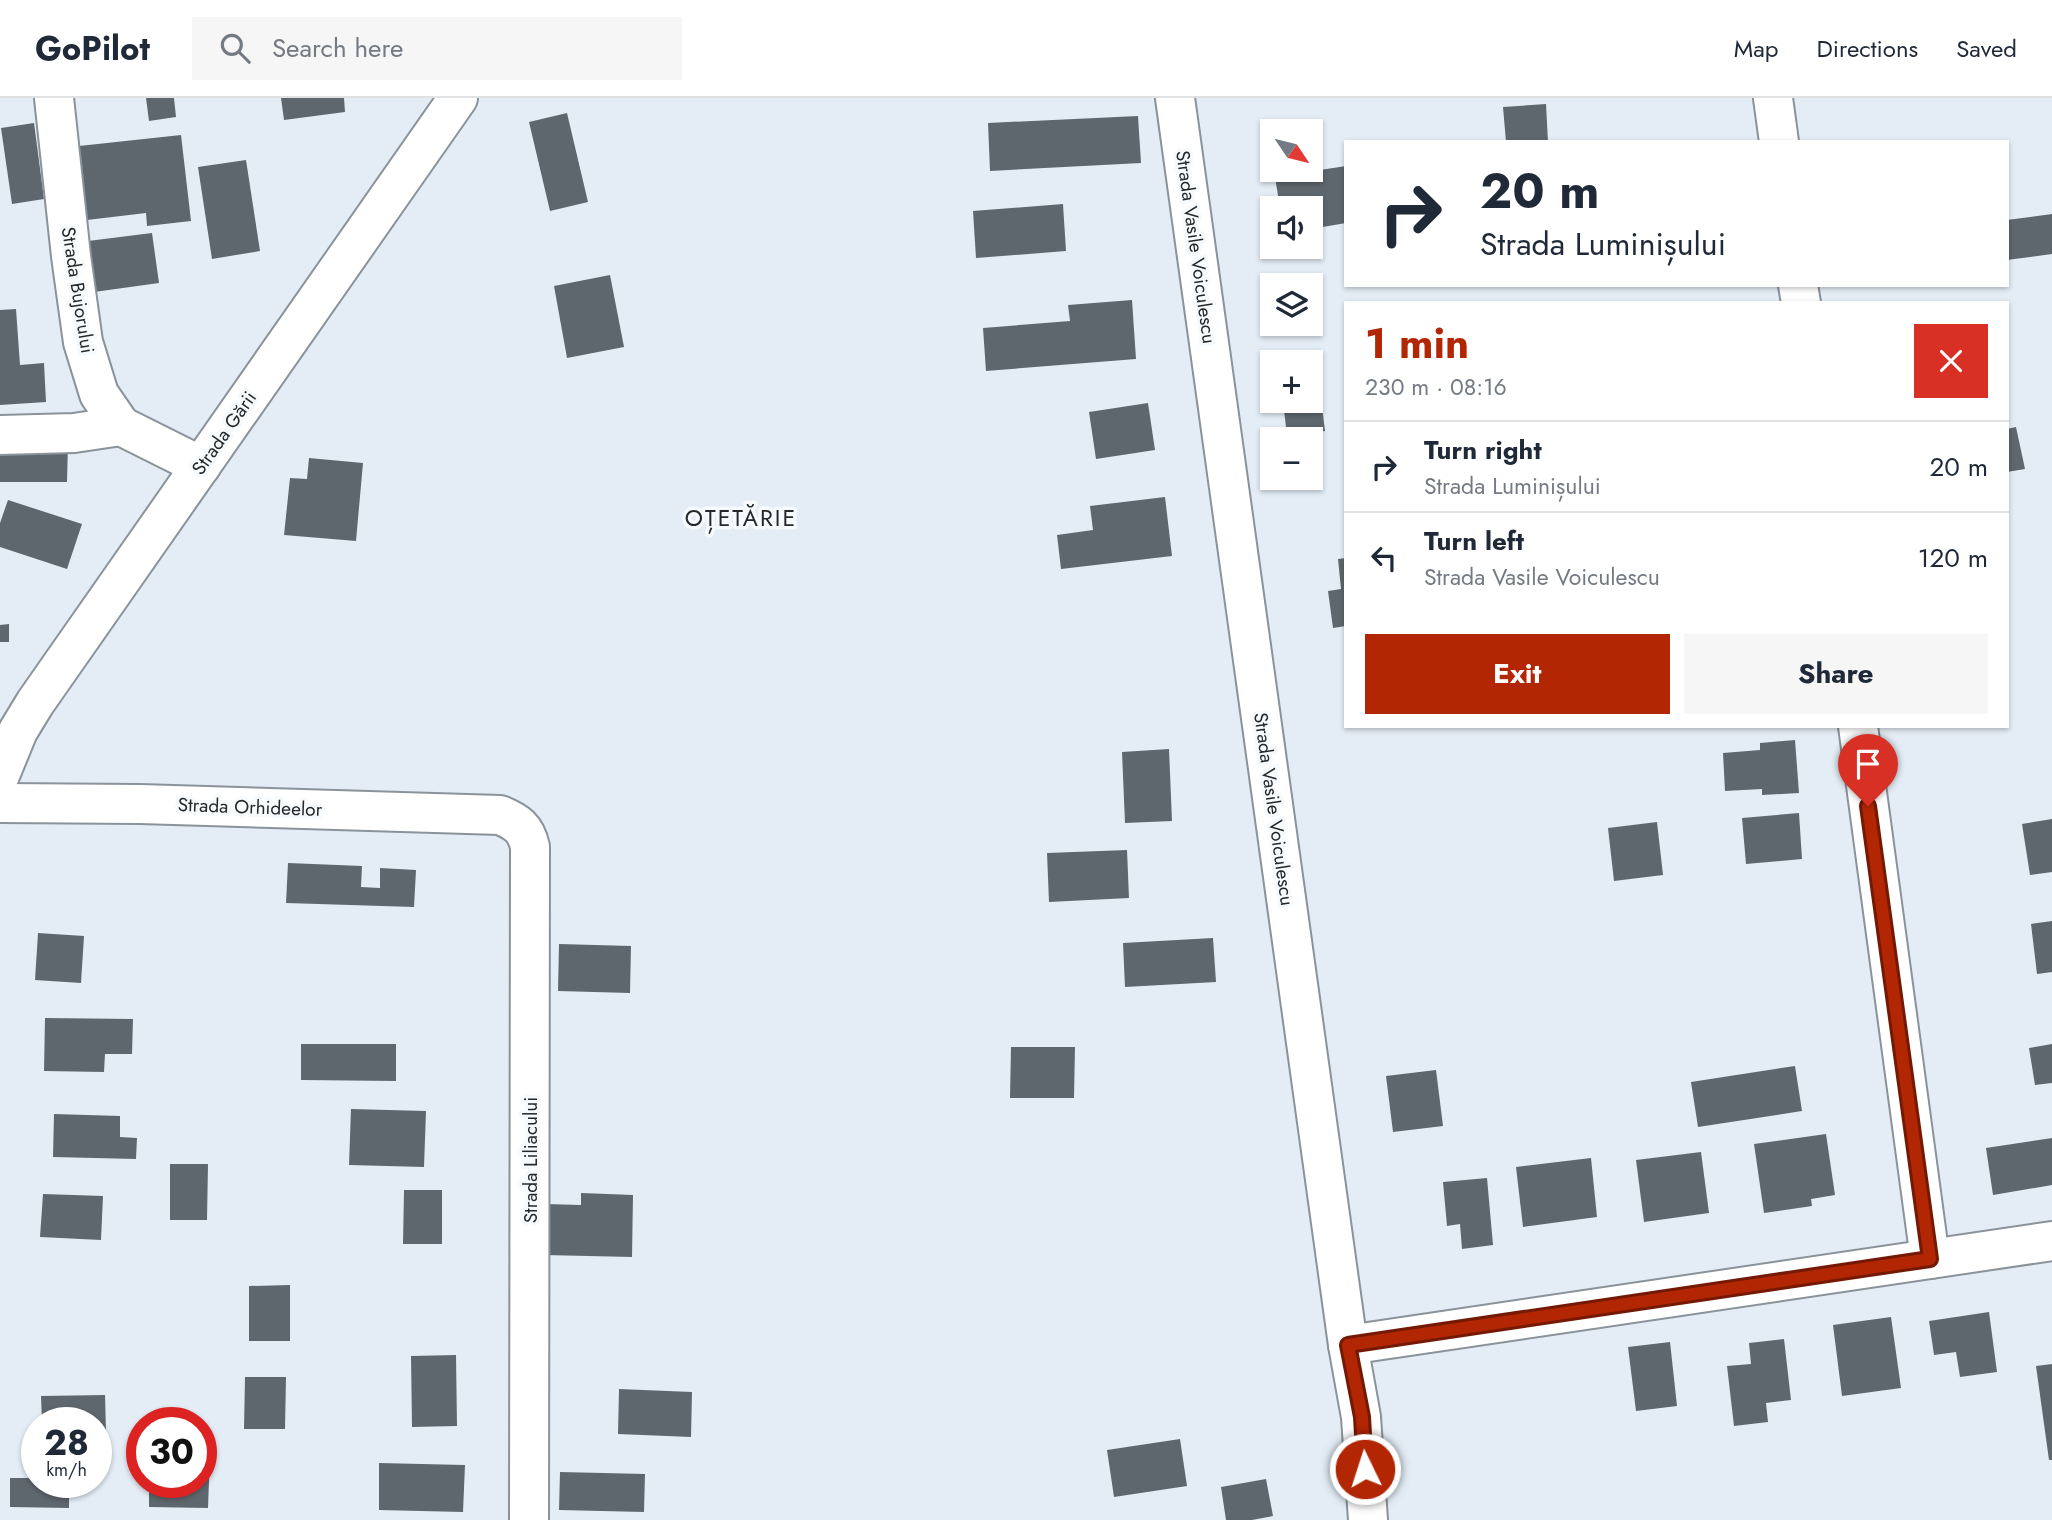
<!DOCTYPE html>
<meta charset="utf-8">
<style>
body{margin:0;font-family:Jost,sans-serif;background:#f6f6f7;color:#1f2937;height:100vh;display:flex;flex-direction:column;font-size:26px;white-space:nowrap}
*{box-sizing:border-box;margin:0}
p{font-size:23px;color:#747a83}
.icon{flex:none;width:38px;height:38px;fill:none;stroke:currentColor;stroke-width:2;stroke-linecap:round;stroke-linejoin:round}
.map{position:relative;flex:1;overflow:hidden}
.sheet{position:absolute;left:1344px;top:203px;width:665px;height:427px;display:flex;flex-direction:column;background:#fff;border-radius:0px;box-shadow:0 2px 5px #0004}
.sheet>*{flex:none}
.hud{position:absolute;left:1344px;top:42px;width:665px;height:147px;border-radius:0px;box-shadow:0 2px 5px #0004;background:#fff;color:#1f2937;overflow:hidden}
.needle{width:46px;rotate:125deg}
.fabs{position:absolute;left:1260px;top:21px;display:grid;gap:14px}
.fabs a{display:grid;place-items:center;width:63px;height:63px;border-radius:0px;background:#fff;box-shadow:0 2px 5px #0004;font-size:35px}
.speed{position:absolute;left:21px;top:1309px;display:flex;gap:14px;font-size:35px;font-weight:700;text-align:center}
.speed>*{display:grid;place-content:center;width:91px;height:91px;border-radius:50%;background:#fff;box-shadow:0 2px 5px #0004;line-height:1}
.speed small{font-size:18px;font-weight:400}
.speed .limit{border:10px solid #d22;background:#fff;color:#111}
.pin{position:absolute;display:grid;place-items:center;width:60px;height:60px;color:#fff;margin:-72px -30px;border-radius:50% 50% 50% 0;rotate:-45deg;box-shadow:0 0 7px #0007}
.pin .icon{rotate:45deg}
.me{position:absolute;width:77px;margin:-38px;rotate:356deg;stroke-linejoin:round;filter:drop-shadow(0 0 5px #0008)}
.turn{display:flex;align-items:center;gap:24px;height:147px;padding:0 21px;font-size:32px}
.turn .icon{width:91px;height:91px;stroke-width:2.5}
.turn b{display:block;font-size:49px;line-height:60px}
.round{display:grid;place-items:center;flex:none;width:74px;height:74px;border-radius:0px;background:#f6f6f7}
.headline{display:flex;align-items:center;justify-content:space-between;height:119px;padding:0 21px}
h1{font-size:42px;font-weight:700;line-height:52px;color:#b22604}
.action{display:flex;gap:14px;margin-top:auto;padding:14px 21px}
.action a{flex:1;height:80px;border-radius:0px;background:#b22604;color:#fff;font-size:28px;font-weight:700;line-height:80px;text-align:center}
.action a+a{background:#f6f6f7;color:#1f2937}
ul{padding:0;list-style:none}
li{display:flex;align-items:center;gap:21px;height:91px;padding:0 21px;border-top:2px solid #e0e1e3}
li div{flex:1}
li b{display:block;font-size:26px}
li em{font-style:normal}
header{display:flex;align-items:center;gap:42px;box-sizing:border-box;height:98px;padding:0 35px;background:#fff;border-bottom:2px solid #e0e1e3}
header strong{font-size:33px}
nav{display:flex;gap:38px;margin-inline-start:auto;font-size:24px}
.search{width:490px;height:63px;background:#f6f6f7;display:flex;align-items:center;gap:18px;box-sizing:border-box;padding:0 24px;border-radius:0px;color:#747a83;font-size:26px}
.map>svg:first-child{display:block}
.building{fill:#5f676e}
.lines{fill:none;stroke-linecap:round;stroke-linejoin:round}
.minor-casing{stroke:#8a929a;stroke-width:42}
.minor{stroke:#fff;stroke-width:38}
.route-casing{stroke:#741903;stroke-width:18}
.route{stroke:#b22604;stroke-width:12}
.labels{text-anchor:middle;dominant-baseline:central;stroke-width:7;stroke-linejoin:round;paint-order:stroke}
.street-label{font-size:19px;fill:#24282b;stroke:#f6fafd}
.quarter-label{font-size:23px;letter-spacing:2px;fill:#24282b;stroke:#f6fafd}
</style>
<header>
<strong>GoPilot</strong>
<div class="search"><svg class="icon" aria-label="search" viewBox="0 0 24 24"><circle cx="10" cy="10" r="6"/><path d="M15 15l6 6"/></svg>Search here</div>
<nav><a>Map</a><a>Directions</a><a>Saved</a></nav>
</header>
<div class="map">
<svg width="2052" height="1422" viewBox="0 0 2052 1422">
<rect width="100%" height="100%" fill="#e4edf6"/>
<g class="building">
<path d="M146,0h28l2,19 -27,4z"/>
<path d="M281,0h63l1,14 -61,8z"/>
<path d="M1546,6l2,38h-42l-3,-35z"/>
<path d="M567,15l21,89 -38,9 -21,-89z"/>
<path d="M1138,18l3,47 -151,8 -2,-48z"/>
<path d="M34,25l10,76 -32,5 -11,-76z"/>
<path d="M181,37l10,86 -44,5 -1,-13 -59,7 -8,-74z"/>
<path d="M246,62l14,91 -48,8 -14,-92z"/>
<path d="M1346,68v57l-35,6v-21h-31l-5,-31z"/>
<path d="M1063,106l3,47 -90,7 -3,-47z"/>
<path d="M2052,116v40l-45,6v-40z"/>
<path d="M152,135l7,50 -65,9 -6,-51z"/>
<path d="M610,177l14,72 -57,11 -13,-72z"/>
<path d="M1132,202l4,59 -150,12 -3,-43 87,-7 -2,-16z"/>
<path d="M16,211l4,56 24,-2 2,39 -46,3v-95z"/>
<path d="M1319,282l6,51 -38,5 -4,-35h28v-20z"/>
<path d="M1148,305l7,47 -59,9 -7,-47z"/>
<path d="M2016,329l9,42 -18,3v-43z"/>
<path d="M0,344l68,1 -1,39h-67z"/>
<path d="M309,360l54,5 -7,78 -72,-6 6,-57 17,1z"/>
<path d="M1165,399l7,59 -111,13 -4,-34 36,-5 -3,-24z"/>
<path d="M8,402l74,24 -15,45 -67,-22v-24z"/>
<path d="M1346,460v68l-13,2 -5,-37 13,-2 -3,-30z"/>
<path d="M9,526v18h-9v-17z"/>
<path d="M1795,642l4,53 -37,2v-6l-37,2 -2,-38 37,-3v-7z"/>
<path d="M1169,651l3,72 -47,2 -3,-71z"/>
<path d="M1799,715l3,46 -56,5 -4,-46z"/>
<path d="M2052,721v53l-22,3 -8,-51z"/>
<path d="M1657,724l6,53 -49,6 -6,-53z"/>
<path d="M1127,752l2,48 -80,4 -2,-49z"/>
<path d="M288,765l74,3 -1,21 19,1v-20l36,2 -2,37 -128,-4z"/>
<path d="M2052,823v51l-15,2 -6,-50z"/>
<path d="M38,835l46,3 -3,47 -46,-3z"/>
<path d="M1213,840l3,44 -91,5 -2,-44z"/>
<path d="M559,846l72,2 -1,47 -72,-2z"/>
<path d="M45,920l88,1 -1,35h-27l-1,18 -60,-1z"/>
<path d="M301,946h95v37l-95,-1z"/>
<path d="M2052,946v39l-17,2 -6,-37z"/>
<path d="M1011,949h64l-1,51h-64z"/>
<path d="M1795,968l7,45 -104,16 -7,-45z"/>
<path d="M1436,972l7,56 -50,6 -7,-56z"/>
<path d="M351,1011l75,2 -2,56 -75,-2z"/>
<path d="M54,1016l66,2v21l17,1 -1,21 -83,-2z"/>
<path d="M1826,1036l9,61 -24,4 1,7 -48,7 -10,-69z"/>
<path d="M2052,1040v47l-59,10 -7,-47z"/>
<path d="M1701,1054l8,61 -65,9 -8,-62z"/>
<path d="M1591,1060l6,59 -74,10 -7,-60z"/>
<path d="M170,1066h38l-1,56h-37z"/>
<path d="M1487,1080l6,67 -31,4 -2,-25 -13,2 -4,-44z"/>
<path d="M404,1092h38v54h-39z"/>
<path d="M581,1095l52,2 -1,62 -88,-2 2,-51 35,1z"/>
<path d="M43,1096l60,2 -2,44 -61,-3z"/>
<path d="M290,1187v56h-41v-55z"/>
<path d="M1989,1214l8,60 -37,5 -4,-25 -22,3 -5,-34z"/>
<path d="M1891,1219l10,71 -59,8 -9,-71z"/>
<path d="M1784,1241l7,61 -25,3 2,19 -34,4 -7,-60 24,-2 -2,-21z"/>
<path d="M1670,1244l7,64 -41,5 -8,-64z"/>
<path d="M456,1257l1,71 -45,1 -1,-71z"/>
<path d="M2052,1266v96h-3l-13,-94z"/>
<path d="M245,1279h41l-1,52h-41z"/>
<path d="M619,1291l73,3 -1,45 -73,-3z"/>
<path d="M105,1297l1,36h-10v-8h-54l-1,-27z"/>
<path d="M1180,1341l7,47 -73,11 -7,-47z"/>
<path d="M201,1357h9l-2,53 -59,-1v-25h52z"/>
<path d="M34,1362h3v22h32v26l-59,-1v-29h24z"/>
<path d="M379,1365l86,2 -2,47 -84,-2z"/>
<path d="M560,1374l85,2 -1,38 -85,-2z"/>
<path d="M1266,1381l7,37 -21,4h-26l-5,-33z"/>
</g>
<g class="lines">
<defs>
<g id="minor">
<path d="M54,0l17,158 12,86 16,52 22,32 80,40"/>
<path d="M1175,0l173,1247 13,72 7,103"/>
<path d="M1773,0l6,44"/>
<path d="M1798,187l3,18"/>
<path d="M0,337l74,-2 47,-7"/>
<path d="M1858,628l72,533"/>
<path d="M0,677l18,-44 17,-28 423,-605"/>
<path d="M0,705l140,1 360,11c17,7 26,13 30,32l-1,673"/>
<path d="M1348,1247l704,-104"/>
</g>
</defs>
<use href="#minor" class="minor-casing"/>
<use href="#minor" class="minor"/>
</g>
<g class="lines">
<defs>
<path id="route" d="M1365,1371l-3,-52 -14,-72 582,-86 -62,-453"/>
</defs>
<use href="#route" class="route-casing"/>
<use href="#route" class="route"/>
</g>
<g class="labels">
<g class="street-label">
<text transform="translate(1196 149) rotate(82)">Strada Vasile Voiculescu</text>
<text transform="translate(78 192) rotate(81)">Strada Bujorului</text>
<text transform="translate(224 335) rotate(-55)">Strada Gării</text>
<text transform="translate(250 709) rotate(2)">Strada Orhideelor</text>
<text transform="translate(1274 711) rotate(82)">Strada Vasile Voiculescu</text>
<text transform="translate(530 1062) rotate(-90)">Strada Liliacului</text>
</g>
<g class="quarter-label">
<text x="741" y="420">OȚETĂRIE</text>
</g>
</g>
</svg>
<div class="fabs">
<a><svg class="needle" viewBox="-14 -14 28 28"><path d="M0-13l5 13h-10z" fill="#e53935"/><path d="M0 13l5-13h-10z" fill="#747a83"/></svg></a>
<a><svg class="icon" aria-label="sound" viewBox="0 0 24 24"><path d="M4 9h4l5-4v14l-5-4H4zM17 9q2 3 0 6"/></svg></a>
<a><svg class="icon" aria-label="layers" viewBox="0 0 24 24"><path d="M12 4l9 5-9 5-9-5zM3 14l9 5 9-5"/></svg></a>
<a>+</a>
<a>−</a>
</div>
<div class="speed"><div>28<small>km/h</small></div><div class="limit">30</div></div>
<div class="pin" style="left:1868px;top:708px;background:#d93025"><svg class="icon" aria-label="arrive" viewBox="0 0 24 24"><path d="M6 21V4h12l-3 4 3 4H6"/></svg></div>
<svg class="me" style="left:1365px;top:1371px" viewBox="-20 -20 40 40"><circle r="17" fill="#b22604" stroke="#fff" stroke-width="3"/><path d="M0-11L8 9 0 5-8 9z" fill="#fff"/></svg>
<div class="hud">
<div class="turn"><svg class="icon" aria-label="right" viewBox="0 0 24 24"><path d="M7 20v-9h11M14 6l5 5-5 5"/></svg><div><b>20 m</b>Strada Luminișului</div></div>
</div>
<section class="sheet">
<div class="headline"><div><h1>1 min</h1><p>230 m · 08:16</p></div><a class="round" style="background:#d93025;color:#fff"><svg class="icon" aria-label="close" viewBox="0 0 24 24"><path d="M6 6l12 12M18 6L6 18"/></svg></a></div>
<ul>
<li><svg class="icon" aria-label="right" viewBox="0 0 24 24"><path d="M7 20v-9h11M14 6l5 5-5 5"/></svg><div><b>Turn right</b><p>Strada Luminișului</p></div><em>20 m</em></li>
<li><svg class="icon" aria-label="left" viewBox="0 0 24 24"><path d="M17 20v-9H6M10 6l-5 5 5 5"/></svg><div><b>Turn left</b><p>Strada Vasile Voiculescu</p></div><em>120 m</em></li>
</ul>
<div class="action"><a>Exit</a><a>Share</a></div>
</section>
</div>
